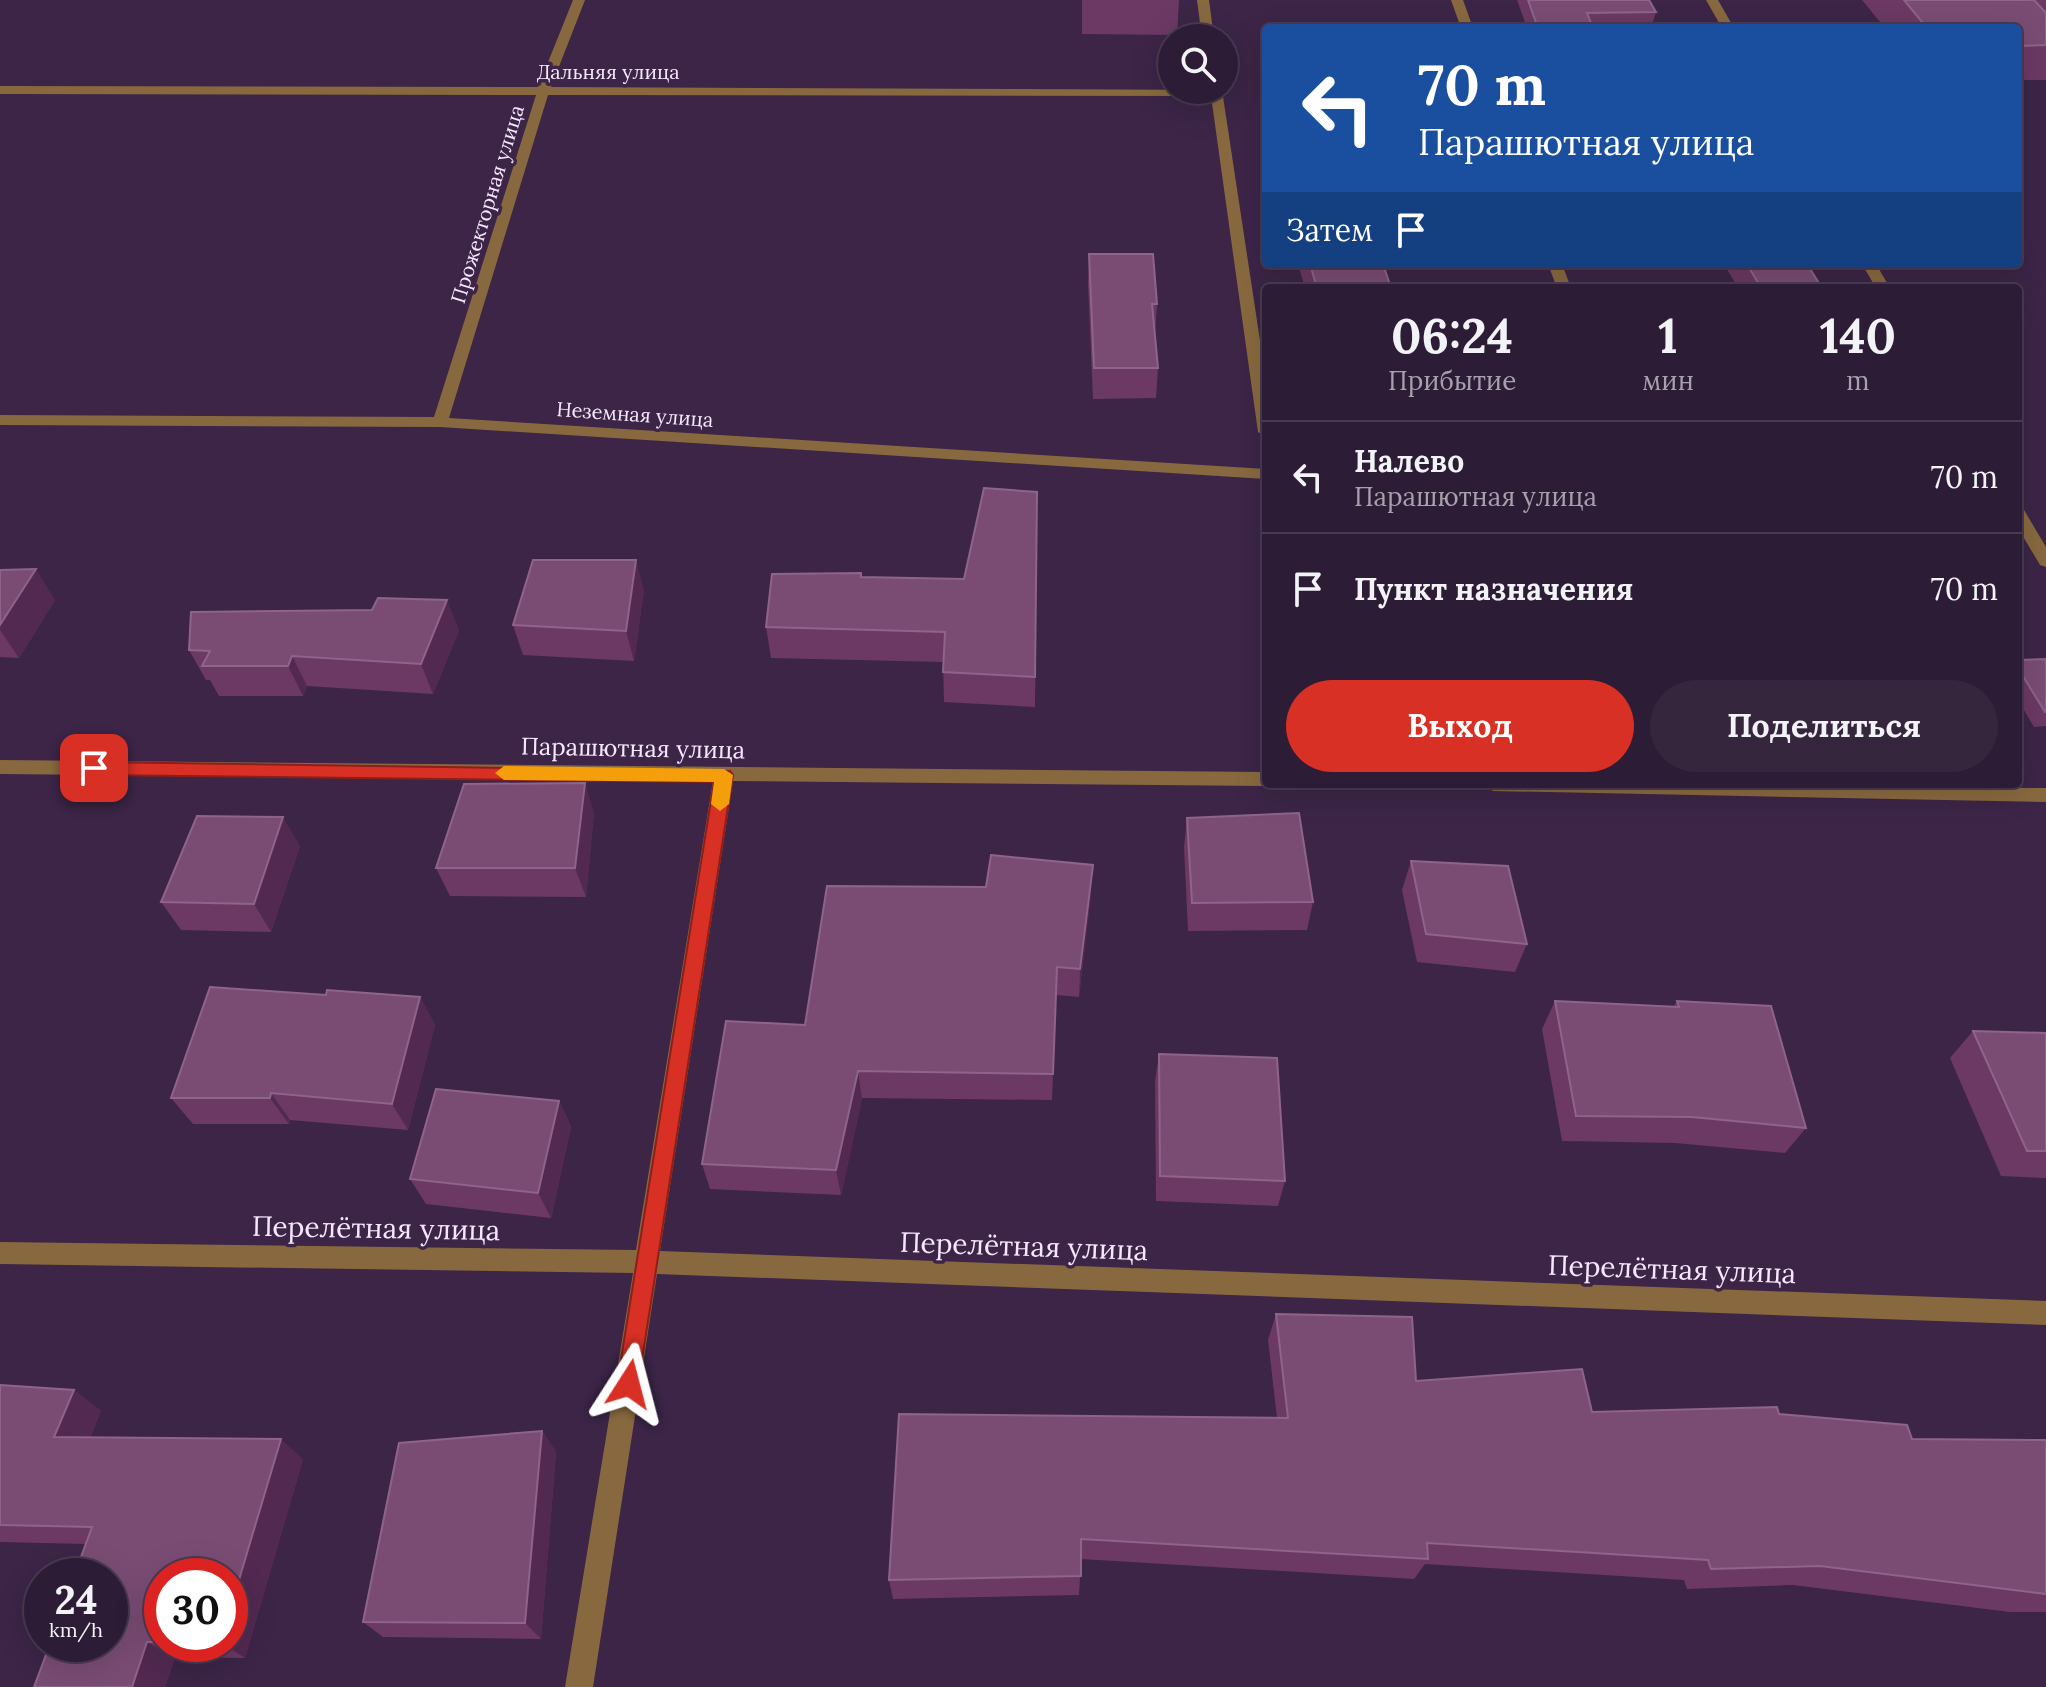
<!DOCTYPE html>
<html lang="ru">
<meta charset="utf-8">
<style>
body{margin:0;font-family:Lora,serif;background:#35253d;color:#f1f3f6;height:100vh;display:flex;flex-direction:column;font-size:30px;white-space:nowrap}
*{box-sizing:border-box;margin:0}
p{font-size:26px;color:#a7a1ad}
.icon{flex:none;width:44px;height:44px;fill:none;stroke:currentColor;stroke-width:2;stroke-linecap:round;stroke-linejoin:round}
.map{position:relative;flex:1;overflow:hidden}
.sheet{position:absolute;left:1262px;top:284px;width:760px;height:504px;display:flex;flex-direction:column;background:#2d1c35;border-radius:8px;box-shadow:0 8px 32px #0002,0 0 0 2px #483a50}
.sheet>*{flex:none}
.banner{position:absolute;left:1262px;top:24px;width:760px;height:244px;border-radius:8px;box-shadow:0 8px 32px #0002,0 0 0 2px #483a50;background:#1a4fa0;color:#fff;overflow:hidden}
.buttons{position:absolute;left:1158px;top:24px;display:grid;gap:16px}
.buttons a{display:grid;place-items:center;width:80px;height:80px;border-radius:50%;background:#2d1c35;box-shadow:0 8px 32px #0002,0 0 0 2px #483a50;font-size:40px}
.speed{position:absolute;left:24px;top:1558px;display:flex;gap:16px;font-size:40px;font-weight:700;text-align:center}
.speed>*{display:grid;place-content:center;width:104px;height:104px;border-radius:50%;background:#2d1c35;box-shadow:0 8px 32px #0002,0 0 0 2px #483a50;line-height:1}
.speed small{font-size:20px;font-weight:400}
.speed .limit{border:12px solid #d22;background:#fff;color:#111}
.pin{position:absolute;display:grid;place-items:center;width:68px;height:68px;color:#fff;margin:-34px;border-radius:16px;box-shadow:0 4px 12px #0006}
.me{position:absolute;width:88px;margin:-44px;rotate:9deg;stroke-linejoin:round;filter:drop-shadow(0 0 6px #0008)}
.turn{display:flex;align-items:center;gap:28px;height:168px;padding:0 24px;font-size:36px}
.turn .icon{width:104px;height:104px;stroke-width:2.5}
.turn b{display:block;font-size:56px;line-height:68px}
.then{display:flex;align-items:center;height:76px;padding:0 24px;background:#0003;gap:16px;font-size:30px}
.eta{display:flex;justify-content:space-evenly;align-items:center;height:136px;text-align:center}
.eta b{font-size:48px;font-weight:700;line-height:56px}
.action{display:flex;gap:16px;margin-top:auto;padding:16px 24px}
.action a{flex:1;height:92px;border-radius:48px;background:#d93025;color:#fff;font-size:32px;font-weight:700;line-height:92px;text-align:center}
.action a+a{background:#35253d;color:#f1f3f6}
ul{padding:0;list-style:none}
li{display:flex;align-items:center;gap:24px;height:112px;padding:0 24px;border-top:2px solid #483a50}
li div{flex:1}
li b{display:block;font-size:30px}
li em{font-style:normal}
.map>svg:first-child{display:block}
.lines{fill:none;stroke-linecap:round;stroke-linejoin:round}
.street{fill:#88693f;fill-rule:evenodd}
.wall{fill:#6b3964;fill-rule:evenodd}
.shaded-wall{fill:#522951}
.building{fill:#7a4c74;stroke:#8e648a;stroke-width:2}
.route{fill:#d93025;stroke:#8d1f18;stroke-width:2}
.slow{fill:#f59e0b}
.labels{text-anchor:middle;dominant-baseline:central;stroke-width:7;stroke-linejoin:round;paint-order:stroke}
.far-street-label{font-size:20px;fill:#f6e7fe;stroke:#3c2547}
.street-label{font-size:24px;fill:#f6e7fe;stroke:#3c2547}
.near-street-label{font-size:28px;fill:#f6e7fe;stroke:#3c2547}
</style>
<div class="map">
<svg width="2046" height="1687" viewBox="0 0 2046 1687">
<rect width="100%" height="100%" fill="#3c2547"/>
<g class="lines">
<g class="street">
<path d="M573,0h12l-34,87 671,3 44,290v57l-8,-5 -47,-336 -663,-1 -99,323 817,51v10l-826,-52 -440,-2v-10l434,2 102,-322 -536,-1v-8l538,1z"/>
<path d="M1197,0h12l5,38h-12z"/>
<path d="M1451,0h12l10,28h-12z"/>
<path d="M1706,0h12l16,28h-12z"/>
<path d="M1548,264h14l9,24h-14z"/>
<path d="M1862,264h14l14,24h-14z"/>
<path d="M2018,509l6,1 22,37v20l-6,-2 -22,-37z"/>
<path d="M0,760l1266,12v12h7l-7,2 -533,-5 -73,470 1386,50v24l-1389,-51 -64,413h-28l68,-414 -633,-9v-22l636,8 77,-469 -713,-7z"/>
<path d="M1483,784l563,4v14l-553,-11z"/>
</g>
</g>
<g class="wall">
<path d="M1082,0h97l-2,35 -95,-1z"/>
<path d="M1517,0h132l7,12 -5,16h-124z"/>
<path d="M1862,0h184v80h-28v-52h-133z"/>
<path d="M1089,254l68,50 -2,30 3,34 -2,30 -63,1 -5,-115z"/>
<path d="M1298,264h85l8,24h-86z"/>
<path d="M1724,264h83l15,24h-84z"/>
<path d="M1037,492l-2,215 -91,-5 -1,-40 -172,-4 -5,-31 96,-50 102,2z"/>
<path d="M0,570l55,30 -36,58 -19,-1z"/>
<path d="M644,590l-10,71 -111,-6 -10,-30z"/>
<path d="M459,630l-26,64 -126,-8 -4,10h-84l-9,-16h-4l-17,-30z"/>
<path d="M2046,659v67l-12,1 -16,-27v-40z"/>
<path d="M594,812l-8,85 -136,-1 -14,-28z"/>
<path d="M1187,818l126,84 -6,28 -119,1 -4,-84z"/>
<path d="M300,846l-29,86 -90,-2 -20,-28z"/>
<path d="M1411,861l116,83 -12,28 -98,-10 -15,-72z"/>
<path d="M1091,893l-12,104 -23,-2 -4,105 -190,-2 -21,97 -131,-6 -8,-25 103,-139z"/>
<path d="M326,995l94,2 15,28 -27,105 -118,-10 -1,4h-96l-22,-26z"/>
<path d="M1555,1001l118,6 4,-6 129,127 -21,25 -110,-10 -113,-2 -20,-112z"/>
<path d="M1973,1031l73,2v145l-45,-2 -51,-118z"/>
<path d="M1159,1054l126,127 -7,25 -122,-5 -1,-120z"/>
<path d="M559,1101l12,26 -20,91 -125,-14 -16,-25z"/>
<path d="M1276,1314l140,67 176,31 187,2 133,25 134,1v172h-36l-217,-27 -106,4 -3,-9 -259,-16 -11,15 -333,-20 -2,36 -186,4 -4,-19 388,-162 -9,-78z"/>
<path d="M0,1385l74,5 27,21 -11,27 213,21 -58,199 -70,-1 -10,30h-131l52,-143 -86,-2zM162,1576l68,68h-68z"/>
<path d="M542,1431l14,21 -15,187 -158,-2 -20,-15z"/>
</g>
<g class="shaded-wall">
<path d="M636,560l8,30 -10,71 -8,-30z"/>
<path d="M36,569l19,31 -36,58 -19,-28v-5z"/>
<path d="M447,600l12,30 -26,64 -12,-30z"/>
<path d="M292,656l15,30 -4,10 -15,-30z"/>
<path d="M585,783l9,29 -8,85 -11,-29z"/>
<path d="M283,817l17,29 -29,86 -17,-28z"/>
<path d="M1093,865l-2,28 -12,104 1,-28z"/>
<path d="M420,997l15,28 -27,105 -16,-26z"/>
<path d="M858,1071l4,27 -21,97 -5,-25z"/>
<path d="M271,1093l19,27 -1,4 -19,-26z"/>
<path d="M559,1101l12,26 -20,91 -13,-25z"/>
<path d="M74,1390l27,21 -19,47 -28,-21z"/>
<path d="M542,1431l14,21 -15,187 -16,-16z"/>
<path d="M281,1439l22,20 -58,199 -22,-14h7v-34z"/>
<path d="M147,1642l28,15 -10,30h-33z"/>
</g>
<g class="building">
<path d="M1528,0h121l7,12 -69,1 6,15h-55z"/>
<path d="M1904,0h130l12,13v32l-28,1v-18h-91z"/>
<path d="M1089,254h64l4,50h-5l6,64h-64z"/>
<path d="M1310,264h73l8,24h-74z"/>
<path d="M1747,264h60l15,24h-61z"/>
<path d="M984,488l53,4 -2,185 -92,-5 2,-40 -179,-5 6,-53 89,-1v4l103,2z"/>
<path d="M533,560h103l-10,71 -113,-6z"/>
<path d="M36,569l-36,56v-55z"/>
<path d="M378,598l69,2 -26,64 -129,-8 -4,10h-86l8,-15 -21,-1 2,-38 181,-2z"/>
<path d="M2046,659v53h-1l-27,-44v-8z"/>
<path d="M585,783l-10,85h-139l28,-84z"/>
<path d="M1299,813l14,89 -121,1 -5,-85z"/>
<path d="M197,816l86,1 -29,87 -93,-2z"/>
<path d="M991,855l102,10 -13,104 -23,-2 -4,107 -195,-3 -22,99 -134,-6 24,-143 79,4 22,-139 159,1z"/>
<path d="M1411,861l97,5 19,78 -101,-10z"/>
<path d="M210,987l116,8 1,-5 93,7 -28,107 -121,-11 -1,5h-99z"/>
<path d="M1555,1001l124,6 -2,-6 94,5 35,122 -114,-11 -116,-1z"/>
<path d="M1973,1031l73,2v118h-19z"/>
<path d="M1159,1054l118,4 8,123 -125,-5z"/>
<path d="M436,1089l123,12 -21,92 -128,-14z"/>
<path d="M1276,1314l136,3 4,64 166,-12 10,43 185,-5 2,7 128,11 5,14 134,1v154l-226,-28 -109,3 -3,-9 -281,-17 1,16 -347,-20v37l-192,4 10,-166 389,4z"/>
<path d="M0,1385l74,5 -20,47 227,2 -51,171v-34h-68v66h-15l-15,45h-98l16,-43h60v-68h-36l18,-49 -92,-2z"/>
<path d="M542,1431l-17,192 -162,-1 36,-179z"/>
</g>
<path class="route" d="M94,762l636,9 3,4 -96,617 -8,3 -8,-3 -4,-8 97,-602 -620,-7 -8,-7z"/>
<path class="slow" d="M504,766l220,3 9,6 -4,29 -9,7 -9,-7 3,-22 -210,-2 -9,-7z"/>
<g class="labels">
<g class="far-street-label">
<text x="608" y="71">Дальняя улица</text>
<text transform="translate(487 204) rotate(-73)">Прожекторная улица</text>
<text transform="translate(635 414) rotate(4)">Неземная улица</text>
</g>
<g class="street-label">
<text transform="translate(633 748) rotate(1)">Парашютная улица</text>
</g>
<g class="near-street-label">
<text transform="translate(376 1228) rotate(1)">Перелётная улица</text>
<text transform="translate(1024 1246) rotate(2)">Перелётная улица</text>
<text transform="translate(1672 1269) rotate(2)">Перелётная улица</text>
</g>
</g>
</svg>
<div class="buttons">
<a><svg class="icon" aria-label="search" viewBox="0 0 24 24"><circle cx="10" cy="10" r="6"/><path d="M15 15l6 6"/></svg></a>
</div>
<div class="speed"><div>24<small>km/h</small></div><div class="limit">30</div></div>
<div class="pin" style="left:94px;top:768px;background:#d93025"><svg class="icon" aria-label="arrive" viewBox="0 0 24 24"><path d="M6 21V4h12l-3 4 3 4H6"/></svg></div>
<svg class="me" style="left:629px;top:1384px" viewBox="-20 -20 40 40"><path d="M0-17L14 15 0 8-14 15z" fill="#d93025" stroke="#fff" stroke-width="4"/></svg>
<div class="banner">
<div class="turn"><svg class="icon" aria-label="left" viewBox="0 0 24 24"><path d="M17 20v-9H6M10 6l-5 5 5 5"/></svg><div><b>70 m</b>Парашютная улица</div></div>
<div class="then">Затем<svg class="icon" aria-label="arrive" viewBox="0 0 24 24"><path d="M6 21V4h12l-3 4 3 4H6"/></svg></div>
</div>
<section class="sheet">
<div class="eta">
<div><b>06:24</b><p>Прибытие</p></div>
<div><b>1</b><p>мин</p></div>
<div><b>140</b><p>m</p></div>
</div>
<ul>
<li><svg class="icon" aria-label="left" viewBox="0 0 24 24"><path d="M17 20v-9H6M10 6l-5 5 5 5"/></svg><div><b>Налево</b><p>Парашютная улица</p></div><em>70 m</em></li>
<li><svg class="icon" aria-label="arrive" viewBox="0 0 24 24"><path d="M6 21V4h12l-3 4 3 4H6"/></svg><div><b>Пункт назначения</b></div><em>70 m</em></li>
</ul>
<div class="action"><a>Выход</a><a>Поделиться</a></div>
</section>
</div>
